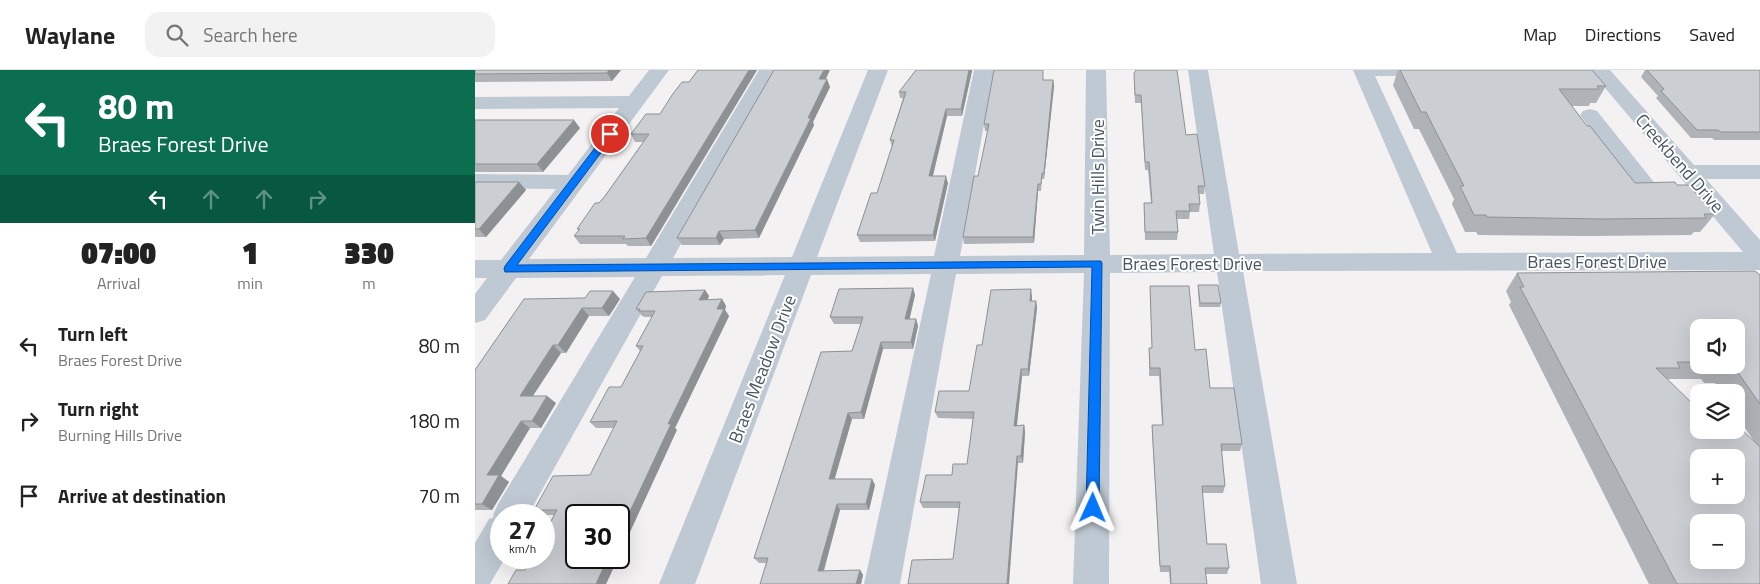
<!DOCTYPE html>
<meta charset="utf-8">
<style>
body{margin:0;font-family:"Titillium Web",sans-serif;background:#f2f2f2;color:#222;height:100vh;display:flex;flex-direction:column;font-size:19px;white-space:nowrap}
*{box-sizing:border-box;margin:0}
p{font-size:16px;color:#767676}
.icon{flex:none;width:28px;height:28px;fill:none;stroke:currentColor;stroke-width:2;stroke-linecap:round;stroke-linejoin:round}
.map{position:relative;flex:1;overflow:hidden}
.drawer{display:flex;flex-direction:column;background:#fff;width:475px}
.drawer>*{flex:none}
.hud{background:#0b6e4f;color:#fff;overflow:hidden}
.controls{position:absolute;left:1215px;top:249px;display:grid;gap:10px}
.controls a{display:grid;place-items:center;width:55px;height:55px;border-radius:10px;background:#fff;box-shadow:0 5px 20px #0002;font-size:25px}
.speed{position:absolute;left:15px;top:434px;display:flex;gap:10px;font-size:25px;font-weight:700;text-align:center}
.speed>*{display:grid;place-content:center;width:65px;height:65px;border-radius:50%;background:#fff;box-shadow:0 5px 20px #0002;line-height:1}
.speed small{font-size:12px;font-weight:400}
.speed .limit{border:2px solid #111;border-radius:8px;background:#fff;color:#111}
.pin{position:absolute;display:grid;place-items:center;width:42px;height:42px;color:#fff;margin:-21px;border:2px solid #fff;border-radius:50%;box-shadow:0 1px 5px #0007}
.me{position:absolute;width:55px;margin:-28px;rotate:1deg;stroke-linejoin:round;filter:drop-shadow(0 0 4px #0008)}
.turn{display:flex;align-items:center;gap:18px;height:105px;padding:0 15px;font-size:22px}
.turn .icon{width:65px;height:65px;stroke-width:2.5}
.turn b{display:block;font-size:35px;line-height:42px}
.lanes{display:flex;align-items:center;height:48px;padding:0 15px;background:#0003;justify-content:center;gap:25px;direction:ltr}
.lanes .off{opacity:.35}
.eta{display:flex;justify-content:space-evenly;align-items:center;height:85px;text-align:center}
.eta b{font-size:30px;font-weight:800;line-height:35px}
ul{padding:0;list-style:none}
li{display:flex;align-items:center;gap:15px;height:75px;padding:0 15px}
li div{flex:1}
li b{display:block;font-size:19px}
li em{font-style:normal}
header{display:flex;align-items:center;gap:30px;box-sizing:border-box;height:70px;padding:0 25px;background:#fff;border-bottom:1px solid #e0e0e0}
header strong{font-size:24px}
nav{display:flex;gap:28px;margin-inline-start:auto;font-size:18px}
.search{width:350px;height:45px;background:#f2f2f2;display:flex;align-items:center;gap:12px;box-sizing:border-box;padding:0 18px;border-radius:15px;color:#767676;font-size:19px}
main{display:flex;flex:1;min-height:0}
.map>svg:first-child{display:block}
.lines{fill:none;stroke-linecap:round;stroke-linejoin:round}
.minor{fill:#bec9d3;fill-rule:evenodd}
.wall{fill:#afb2b6;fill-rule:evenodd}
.shaded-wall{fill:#8e9194}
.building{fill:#cbcfd4;stroke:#8e9194;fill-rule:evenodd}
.route{fill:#0476fc;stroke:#034da4}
.labels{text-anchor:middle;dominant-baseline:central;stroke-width:4;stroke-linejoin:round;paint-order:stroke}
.street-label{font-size:18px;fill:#475662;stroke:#fff}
</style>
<header>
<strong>Waylane</strong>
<div class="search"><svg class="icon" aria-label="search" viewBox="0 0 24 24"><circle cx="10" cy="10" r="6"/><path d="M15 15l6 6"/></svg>Search here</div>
<nav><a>Map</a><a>Directions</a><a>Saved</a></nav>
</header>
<main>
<section class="drawer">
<div class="hud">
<div class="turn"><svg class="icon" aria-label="left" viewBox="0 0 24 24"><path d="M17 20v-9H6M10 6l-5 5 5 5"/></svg><div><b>80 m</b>Braes Forest Drive</div></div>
<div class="lanes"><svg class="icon" aria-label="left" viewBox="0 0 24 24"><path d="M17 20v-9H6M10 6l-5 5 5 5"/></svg><svg class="icon off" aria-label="ahead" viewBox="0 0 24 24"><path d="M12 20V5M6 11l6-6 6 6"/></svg><svg class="icon off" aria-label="ahead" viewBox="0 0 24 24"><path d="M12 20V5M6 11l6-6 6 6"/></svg><svg class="icon off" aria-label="right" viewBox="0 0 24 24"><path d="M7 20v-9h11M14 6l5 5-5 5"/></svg></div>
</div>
<div class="eta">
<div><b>07:00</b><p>Arrival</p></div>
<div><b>1</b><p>min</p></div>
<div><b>330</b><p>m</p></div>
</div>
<ul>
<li><svg class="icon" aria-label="left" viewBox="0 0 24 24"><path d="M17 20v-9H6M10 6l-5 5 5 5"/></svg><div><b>Turn left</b><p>Braes Forest Drive</p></div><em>80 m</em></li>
<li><svg class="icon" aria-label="right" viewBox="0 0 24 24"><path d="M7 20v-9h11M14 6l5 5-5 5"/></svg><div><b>Turn right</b><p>Burning Hills Drive</p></div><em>180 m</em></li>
<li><svg class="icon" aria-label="arrive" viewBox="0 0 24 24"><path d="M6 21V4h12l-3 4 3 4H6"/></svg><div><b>Arrive at destination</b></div><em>70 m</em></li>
</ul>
</section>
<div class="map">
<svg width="1285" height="514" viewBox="0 0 1285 514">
<rect width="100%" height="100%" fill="#f4f1f2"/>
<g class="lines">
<g class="minor">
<path d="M174,0h20l-140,189 117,-1 113,-188h20l-106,188 119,-1 76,-187h20l-71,187 117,-1 40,-186h20l-34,186 124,-1 2,-185h20l4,185 104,-1 -26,-184h20l31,184 193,-1 -79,-183h111l-3,4 -7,2h-79l82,177 286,-1 -153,-182h20l84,95h66v14h-54l54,61v30l-517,1 54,313h-36l-44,-312 -107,1 -1,311h-36l11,-311 -128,1 -56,310h-36l67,-310 -120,1 -116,309h-36l126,-309 -123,1 -134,239h-27v43h4l-15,26h-15v-41l14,-24 5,-2 -1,-2 5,-11 137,-227 -119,1 -31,42 -10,3v-29l12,-16h-12v-18h26l55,-71 -81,-1v-14l93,1 51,-67 -144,1v-12l154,-1z"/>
<path d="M1115,39l7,2 56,70 3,5 -3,5 -8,2 -8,-2 -57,-76 3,-4z"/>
</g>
</g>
<g class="wall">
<path d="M0,0h146l-9,11 -137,1z"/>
<path d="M223,0h59l-106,176h-23l-2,-2h-46l-6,-8 5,-6 -2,-1 22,-26 6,-7 39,-54h-9l-4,-8 29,-20 29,-32z"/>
<path d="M441,0h56v1l-10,45h-15l-14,60 15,7 -13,58 -75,1 -3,-7 20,-42 15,-46 -2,-7 13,-42h-3l-1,-6z"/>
<path d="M923,0h194l14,16 -10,17h-6l-1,3h-17l15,20 48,57 42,2 38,29 -15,18h-6l-3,3 -102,1 -111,-1 -2,-3h-11l-13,-28 2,-5 -35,-70h-5l-21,-44z"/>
<path d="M1170,0h115v70h-46l-2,-2h-21l-35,-40 2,-2 -17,-19z"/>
<path d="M659,3l52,62 19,51 -1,8h-5l1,10 -1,8h-9l-1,7h-12l1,13 -1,8h-32l-1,-37h7l-3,-33h-3l-4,-67h-6z"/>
<path d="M351,9l4,8 -17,35 1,3 -55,113 -35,1 -4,6h-38l-5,-7z"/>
<path d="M569,10h9l1,6 -10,93h-2l-1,12h-3l-4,52 -70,1 -1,-7 15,-61 10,-45h-3l-1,-7z"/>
<path d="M0,50l105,8 -37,44h-68z"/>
<path d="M0,112h44l7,8 -40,47h-11z"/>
<path d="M1042,203l243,2v309h-111l-140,-279 2,-3 -5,-11zM1224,258l37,37h-37zM1194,309h32l3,4h11l6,9h15v23l18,26 -55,-11 -31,-50z"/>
<path d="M723,215l23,18 -1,4h-21l-1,-18z"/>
<path d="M675,216l45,64 15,38 32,56 -2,7h-19l4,35 -2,7h-21l5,51 22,24 -2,6h-21l1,10h-37l-1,-12h-9l-8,-140v-7h10l-3,-49h-10v-28h3l-2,-54z"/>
<path d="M438,218l2,7 -6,24h7l2,7 -5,23h-30l-19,70h-12l-18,60h38l3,6 -6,25h-29l-16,61 36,-1 3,5 -2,9h-101l6,-21h-7l-5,-5 67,-206 31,-1 9,-27h-27l-4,-7 9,-28z"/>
<path d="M230,220l4,6 -2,4 15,-1 4,7 -1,4 4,6 -54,112 2,2 -101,128h42l-12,26 -81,-14 29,-55h-13l-7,-5 56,-35 24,-47h-18l-6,-6 31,-35 19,-36 -4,-5 16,-29h-8l-1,-1h-1l-6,-7z"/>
<path d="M557,227v4h4l1,7 -8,68h-7l-5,50 7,-1 1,7 -2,31h-5l-65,96 6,-51h-36l-3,-6 32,-27 15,-11 6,-45 -35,-1 -3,-6 34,-21 13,-46z"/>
<path d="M49,229h96l-11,17h-20l-23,37h-5l-28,43 23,7 -15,25h-11l-29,48 8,6 -17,28h-17v-140z"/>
</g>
<g class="shaded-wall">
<path d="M134,0h12l-9,11 -5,-8z"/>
<path d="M274,0h8l-106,176 -5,-8z"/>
<path d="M349,0h6l-8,17 -3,-8z"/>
<path d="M494,0h3v1l-10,45 -1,-7z"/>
<path d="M352,9l3,8 -17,35 1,3 -55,113 -4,-8 53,-112z"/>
<path d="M578,10l1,6 -10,93v-6z"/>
<path d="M471,39l1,7 -16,67 -2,-7z"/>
<path d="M99,50l6,8 -37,44 -6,-8z"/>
<path d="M471,106l2,7 -13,58 -2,-6z"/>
<path d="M44,112l7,8 -40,47 -7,-8z"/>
<path d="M563,114v7l-4,52 -1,-6z"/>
<path d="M244,161l5,8 -4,6 -4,-7z"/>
<path d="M438,218l2,7 -7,31 -3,-7z"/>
<path d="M556,219l1,8 -1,11 -1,-7z"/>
<path d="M230,220l4,6 -5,11 -5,-7z"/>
<path d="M138,221l7,8 -11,17 -7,-8z"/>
<path d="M247,229l4,7 -1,4 4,6 -54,112 2,2 -58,126v-21z"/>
<path d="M561,231l1,7 -8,68 -1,-7z"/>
<path d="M107,238l7,8 -23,37 -8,-8z"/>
<path d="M441,249l2,7 -5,23 -2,-7z"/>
<path d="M406,272l2,7 -19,70 -3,-7z"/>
<path d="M78,275l8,8 -33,50 -8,-7z"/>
<path d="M546,299l1,7 -6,56 -2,-6z"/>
<path d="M72,326l9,7 -15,25 -9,-7z"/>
<path d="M373,343l4,6 -19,66 -4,-6z"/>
<path d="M46,351l9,7 -29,48 8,6 -17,28 -10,-6 5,-29z"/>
<path d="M549,355l1,7 -2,31 -2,-7z"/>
<path d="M542,386l1,7 -9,121h-2z"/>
<path d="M397,409l3,6 -6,25 -3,-6z"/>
<path d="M362,434l3,6 -18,66 -4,-5z"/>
<path d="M133,488h10l-12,26h-10z"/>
<path d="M385,500l3,5 -2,9h-5z"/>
</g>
<g class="building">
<path d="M0,0h134l-2,3 -132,1z"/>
<path d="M223,0h51l-103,168 -23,1 2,-3h-51l6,-7h-3l18,-26h4l6,-7 44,-62h-18l15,-20h14l12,-19 10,-13h7z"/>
<path d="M299,0h50l-5,9h8l-19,39h3l-56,112 -36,1 -3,7h-39z"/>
<path d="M441,0h53l-8,39h-15l-17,67h17l-13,59h-76l14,-42h6l17,-53h-4l16,-48h-7z"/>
<path d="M519,0h49v10h10l-9,93h-2l-1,11h-3l-5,53h-70l11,-61h4l11,-52h-5z"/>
<path d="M661,0h41l9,65 11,-1 8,52h-7l2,18h-11l1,7h-14l2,21h-33l-1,-29h8l-3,-41h-4l-4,-67h-6l-1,-22z"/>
<path d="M925,0h192l14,16h-9l2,3h-40l28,37h3l45,57 40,-1 2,3h11l27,29h-11l2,4 -105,1 -114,-2 -1,-2h-12l-14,-29h4l-29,-56 -9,-18h-5z"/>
<path d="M1172,0h113v62h-39l-3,-2h-21l-36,-39 3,-2z"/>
<path d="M0,50h99l-37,44h-62z"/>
<path d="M0,112h44l-40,47h-4z"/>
<path d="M1280,201l5,4v129l-26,-37h-12l-1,-2h15v-37h-37v34h-22l3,6h-24l43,42v20h37v-6l24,23v137h-83l-157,-297h4l-7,-14zM1224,388h37v37h-37zM1224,452h37v38h-37z"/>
<path d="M723,215h20l3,18h-21z"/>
<path d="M675,216h39l6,64 11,-1 4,39h24l8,56h-21l4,42h-23l5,58h19l3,24h-24l2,16h-36l-1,-18h-10l-8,-141h11l-3,-57h-10l-1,-20h3z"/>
<path d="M438,218l-8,31h11l-5,23h-30l-20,70 -13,1 -19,66h43l-6,25h-29l-19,67 42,-1 -4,14h-96l8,-26h-14l67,-206 31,-1 11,-34h-33l9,-28z"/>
<path d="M556,219l-1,12h6l-8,68h-7l-7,57 10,-1 -3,31h-4l-10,128h-99l4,-24 41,-1 7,-57h-40l6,-27h26l1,-11h14l7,-52h-39l4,-21h30l8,-46h5l9,-55z"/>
<path d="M230,220l-6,10 23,-1 -5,10h7l-56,115h3l-52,111v-20h-43v43h32l-12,26h-88l8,-14h9l6,-12h13v-24l13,-24h-23l19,-34 37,-1 27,-54 -27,1 19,-35h12l22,-41h-7l19,-35h-16l1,-2h-4l10,-17z"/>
<path d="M115,221h23l-11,17h-20l-24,37h-5l-33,51h27l-15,25h-11l-34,54h12l-17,29h-7v-134l49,-71 61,-1z"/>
</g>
<path class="route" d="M135,61l5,3 -98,131 584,-4 1,2 -3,245 -2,5 -4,2 -5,-2 -2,-5 6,-241 -587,5 -1,-3 1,-3 102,-134z"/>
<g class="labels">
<g class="street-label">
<text transform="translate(1205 93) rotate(49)">Creekbend Drive</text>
<text transform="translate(622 107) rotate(-90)">Twin Hills Drive</text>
<text x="1122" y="191">Braes Forest Drive</text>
<text x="717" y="193">Braes Forest Drive</text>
<text transform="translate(287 299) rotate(-69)">Braes Meadow Drive</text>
</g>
</g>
</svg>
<div class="controls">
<a><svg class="icon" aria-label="sound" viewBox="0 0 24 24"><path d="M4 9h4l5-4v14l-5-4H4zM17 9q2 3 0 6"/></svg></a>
<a><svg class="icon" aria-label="layers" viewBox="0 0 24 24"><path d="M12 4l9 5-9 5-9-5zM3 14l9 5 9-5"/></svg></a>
<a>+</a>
<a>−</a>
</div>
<div class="speed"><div>27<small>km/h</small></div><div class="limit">30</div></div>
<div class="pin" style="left:135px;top:64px;background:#d93025"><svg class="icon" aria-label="arrive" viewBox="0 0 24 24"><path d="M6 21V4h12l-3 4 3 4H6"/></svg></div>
<svg class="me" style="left:618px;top:438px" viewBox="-20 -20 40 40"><path d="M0-17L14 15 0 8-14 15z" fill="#0476fc" stroke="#fff" stroke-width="4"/></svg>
</div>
</main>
